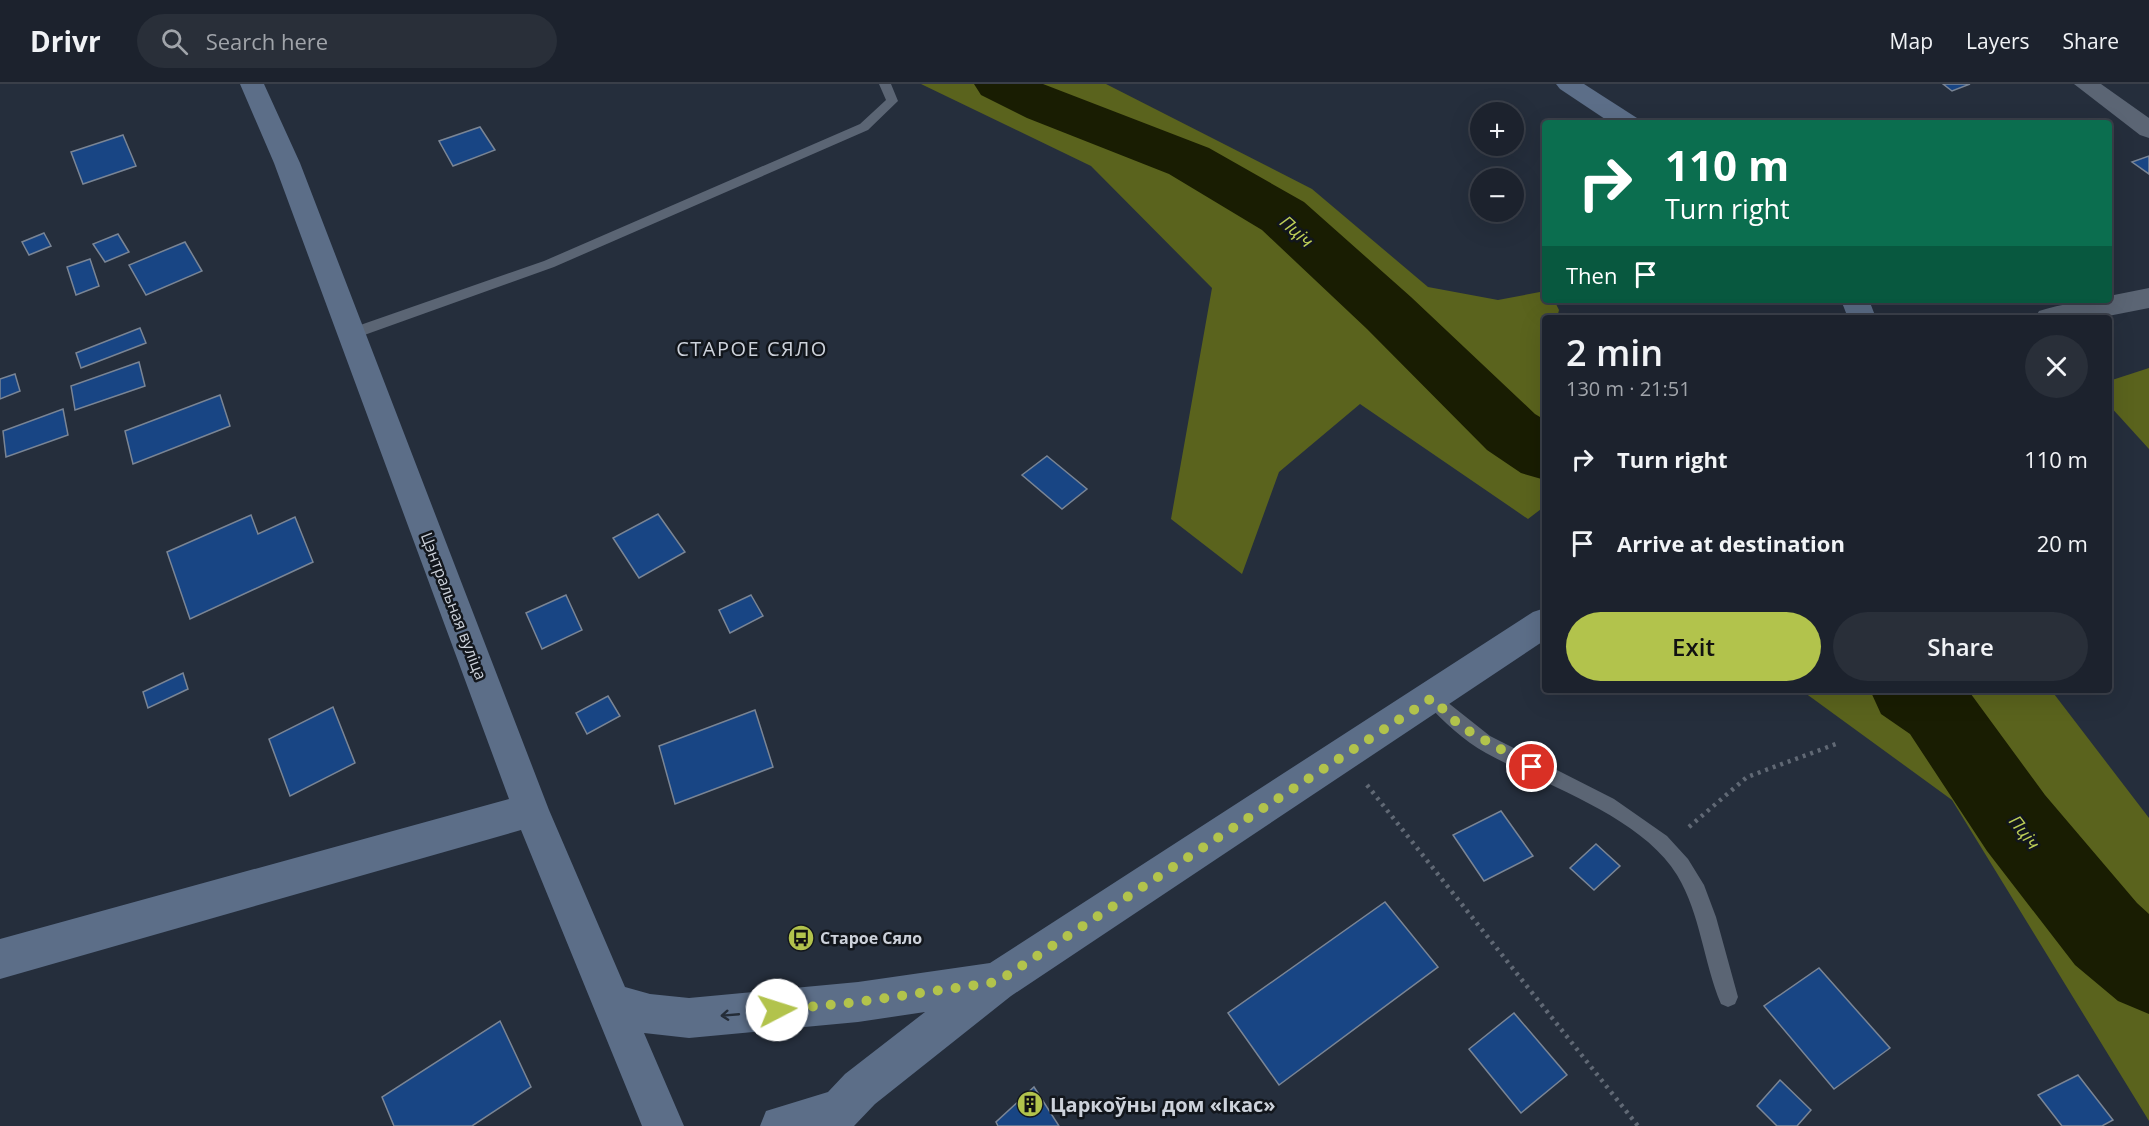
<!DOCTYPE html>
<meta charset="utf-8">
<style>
body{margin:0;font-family:"Open Sans",sans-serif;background:#292f39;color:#f1f3f6;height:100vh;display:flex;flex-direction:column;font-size:22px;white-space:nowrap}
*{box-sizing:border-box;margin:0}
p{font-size:20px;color:#a0a4aa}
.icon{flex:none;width:33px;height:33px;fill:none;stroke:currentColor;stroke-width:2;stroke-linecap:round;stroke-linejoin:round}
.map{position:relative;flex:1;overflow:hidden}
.panel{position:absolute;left:1542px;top:231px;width:570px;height:378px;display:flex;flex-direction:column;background:#1c222d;border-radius:6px;box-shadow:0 6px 24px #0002,0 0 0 2px #3a3f49}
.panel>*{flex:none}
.top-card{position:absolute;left:1542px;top:36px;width:570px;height:183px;border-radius:6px;box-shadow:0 6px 24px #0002,0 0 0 2px #3a3f49;background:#0b6e4f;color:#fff;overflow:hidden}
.tools{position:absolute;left:1470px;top:18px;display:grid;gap:12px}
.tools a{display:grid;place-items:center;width:54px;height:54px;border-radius:50%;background:#1c222d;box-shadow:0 6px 24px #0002,0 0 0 2px #3a3f49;font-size:30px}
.pin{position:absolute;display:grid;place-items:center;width:51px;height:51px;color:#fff;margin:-26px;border:3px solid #fff;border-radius:50%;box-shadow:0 2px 6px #0007}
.me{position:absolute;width:66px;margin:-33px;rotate:85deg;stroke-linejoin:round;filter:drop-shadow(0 0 4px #0008)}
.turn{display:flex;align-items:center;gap:21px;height:126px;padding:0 24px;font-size:27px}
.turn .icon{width:78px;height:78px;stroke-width:2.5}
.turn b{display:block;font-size:42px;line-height:51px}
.then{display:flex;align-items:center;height:57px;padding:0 24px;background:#0003;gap:12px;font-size:22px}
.round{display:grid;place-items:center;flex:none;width:63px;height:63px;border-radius:32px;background:#292f39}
.summary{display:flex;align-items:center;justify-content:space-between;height:102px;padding:0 24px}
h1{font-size:36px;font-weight:600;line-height:45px}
.cta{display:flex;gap:12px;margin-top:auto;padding:12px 24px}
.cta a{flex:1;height:69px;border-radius:36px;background:#b2c34c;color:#111;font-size:24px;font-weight:600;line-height:69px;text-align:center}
.cta a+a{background:#292f39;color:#f1f3f6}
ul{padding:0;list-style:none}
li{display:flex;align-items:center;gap:18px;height:84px;padding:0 24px}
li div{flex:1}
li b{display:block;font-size:22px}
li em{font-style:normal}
header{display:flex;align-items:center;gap:36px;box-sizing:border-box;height:84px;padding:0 30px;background:#1c222d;border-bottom:2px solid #3a3f49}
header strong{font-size:28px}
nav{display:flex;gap:33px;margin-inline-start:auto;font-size:21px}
.search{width:420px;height:54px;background:#292f39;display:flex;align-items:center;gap:15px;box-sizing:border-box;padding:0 21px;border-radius:33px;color:#a0a4aa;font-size:22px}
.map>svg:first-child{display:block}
.forest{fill:#5a631d}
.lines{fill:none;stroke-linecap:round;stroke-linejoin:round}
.river{fill:#191d02;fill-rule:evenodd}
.building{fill:#184584;stroke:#7a8595;stroke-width:1.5}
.path{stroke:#616975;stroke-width:4.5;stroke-dasharray:3 5;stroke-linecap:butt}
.lane{fill:#5b6574;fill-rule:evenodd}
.street{fill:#5b6574;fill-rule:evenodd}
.secondary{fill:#5c6e88;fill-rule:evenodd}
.oneway{stroke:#242c37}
.route{stroke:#b2c34c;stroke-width:10;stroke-dasharray:0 18}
.labels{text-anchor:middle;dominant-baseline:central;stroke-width:5;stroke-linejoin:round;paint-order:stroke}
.street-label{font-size:16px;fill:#cdd2db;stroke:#12161c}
.poi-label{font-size:16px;font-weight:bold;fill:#cdd2db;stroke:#12161c;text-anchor:start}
.water-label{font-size:18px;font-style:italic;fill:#becf57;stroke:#12161c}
.quarter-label{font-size:20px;letter-spacing:1.5px;fill:#cdd2db;stroke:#12161c}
.near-poi-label{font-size:20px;font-weight:bold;fill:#cdd2db;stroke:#12161c;text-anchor:start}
</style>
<header>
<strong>Drivr</strong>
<div class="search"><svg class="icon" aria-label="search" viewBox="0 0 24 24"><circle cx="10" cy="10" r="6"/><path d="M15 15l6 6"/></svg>Search here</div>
<nav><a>Map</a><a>Layers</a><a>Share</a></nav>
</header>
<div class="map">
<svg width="2149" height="1042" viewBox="0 0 2149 1042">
<rect width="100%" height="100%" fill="#252e3c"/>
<g class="forest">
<path d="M921,0h185l206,105 116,98 70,13 47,-9v9h9l5,10 -2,8h-12v50l-5,21 5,3v114l-17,13 -168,-115 -81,68 -37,102 -71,-55 41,-231 -121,-122z"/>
<path d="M2149,284v81l-40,-44v-24z"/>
<path d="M1801,606h250l98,128v303l-197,-321z"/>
</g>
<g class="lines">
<g class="river">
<path d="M974,0h69l166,64 95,54 107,95 124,117 10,6v60l-24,-7 -34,-23 -120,-121 -105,-99 -93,-56 -142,-56 -46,-23z"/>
<path d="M1870,606h98l77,105 92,108 12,11v100l-31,-13 -43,-36 -88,-114 -77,-117 -29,-20z"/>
</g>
</g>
<g class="building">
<path d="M1943,0h27l-18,7z"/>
<path d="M480,43l15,23 -42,16 -14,-25z"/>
<path d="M123,51l13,31 -53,18 -12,-32z"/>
<path d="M2149,72v18l-17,-12z"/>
<path d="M44,149l7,13 -22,9 -7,-13z"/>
<path d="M118,150l11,18 -24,10 -12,-18z"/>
<path d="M185,158l17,29 -56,24 -17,-30z"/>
<path d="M90,175l9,27 -23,9 -9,-28z"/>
<path d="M140,244l6,15 -65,25 -5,-15z"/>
<path d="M139,278l6,24 -70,24 -4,-24z"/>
<path d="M15,290l5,17 -20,8v-20z"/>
<path d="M220,311l10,31 -97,38 -8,-33z"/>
<path d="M63,325l5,26 -62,22 -3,-26z"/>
<path d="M1047,372l40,33 -25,20 -40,-34z"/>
<path d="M658,430l27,38 -46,26 -26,-40z"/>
<path d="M251,431l7,19 37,-17 18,45 -123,57 -23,-67z"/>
<path d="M566,511l16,35 -40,19 -16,-36z"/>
<path d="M751,511l12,21 -33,17 -11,-23z"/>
<path d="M183,589l5,16 -40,19 -5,-16z"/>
<path d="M608,612l12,20 -33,18 -11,-21z"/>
<path d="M333,623l22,56 -65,33 -21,-57z"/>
<path d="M755,626l18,57 -98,37 -16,-58z"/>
<path d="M1501,727l32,45 -49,25 -31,-46z"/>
<path d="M1596,760l24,22 -26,24 -24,-22z"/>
<path d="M1385,818l53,65 -159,118 -51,-72z"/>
<path d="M1819,884l71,80 -56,41 -70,-83z"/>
<path d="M1514,929l53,62 -46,38 -52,-64z"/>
<path d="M500,937l31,66 -59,39h-78l-12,-29z"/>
<path d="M2078,991l35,45 -11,6h-40l-24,-31z"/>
<path d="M1780,996l31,30 -14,16h-20l-20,-20z"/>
<path d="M1034,1003l25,39h-61l-2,-4z"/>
</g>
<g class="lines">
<g class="path">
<path d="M1367,701l271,341"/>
<path d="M1689,743l58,-50 89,-33"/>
</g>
<g class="lane">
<path d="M879,0h12l7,17 -30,29 -314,137 -198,71 -5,1 -7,-5 2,-4 198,-69 316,-137 26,-24z"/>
<path d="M1432,606l58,46 124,63 53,37 21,23 16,26 12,32 22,80 -3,7 -7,3 -7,-3c-18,-43 -20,-89 -44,-129 -36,-59 -133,-90 -191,-122 -23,-13 -42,-31 -60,-50l-3,-5 3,-5z"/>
</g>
<g class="street">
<path d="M2074,0h27l48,34v20l-9,-3z"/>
<path d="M2149,204v20l-51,10h-63l4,-7c23,-7 46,-11 70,-11v-4z"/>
</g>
<g class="secondary">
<path d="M240,0h24l36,79 249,647 76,177 25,7 39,4 169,-16 132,-19 543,-351 12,-4v32l-534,356 -136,108 -21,22h-94l6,-15 62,-19 17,-18 80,-62 -67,10 -169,16 -45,-5 40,93h-42l-121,-296 -521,149v-40l509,-140 -235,-636z"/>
<path d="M1556,0h28l53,34 3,5h-29l-51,-34z"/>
<path d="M1841,216h28l7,18h-28z"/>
</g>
</g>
<defs><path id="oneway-shaft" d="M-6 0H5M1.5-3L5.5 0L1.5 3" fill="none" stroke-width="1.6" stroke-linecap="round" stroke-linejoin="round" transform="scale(1.5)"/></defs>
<use class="oneway" href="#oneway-shaft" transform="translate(730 931) rotate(175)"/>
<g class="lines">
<path class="route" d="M777,926l81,-8 139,-20 435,-284 28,28 72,41"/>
</g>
<defs>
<symbol id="bus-disc" viewBox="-11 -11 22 22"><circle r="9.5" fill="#b2c34c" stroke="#12161c"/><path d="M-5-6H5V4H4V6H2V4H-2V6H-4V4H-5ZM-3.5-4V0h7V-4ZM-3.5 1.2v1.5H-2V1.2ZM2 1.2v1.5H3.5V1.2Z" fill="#111"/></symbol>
<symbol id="building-disc" viewBox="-11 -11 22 22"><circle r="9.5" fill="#b2c34c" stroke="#12161c"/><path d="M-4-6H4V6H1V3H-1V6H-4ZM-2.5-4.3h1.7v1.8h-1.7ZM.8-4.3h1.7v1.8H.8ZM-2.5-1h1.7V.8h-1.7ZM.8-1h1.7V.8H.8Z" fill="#111"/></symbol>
</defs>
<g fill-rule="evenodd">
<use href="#bus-disc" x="786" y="839" width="30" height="30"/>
<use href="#building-disc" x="1015" y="1005" width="30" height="30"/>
</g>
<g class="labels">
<g class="street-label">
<text transform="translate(454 522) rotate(69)">Цэнтральная вуліца</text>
</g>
<g class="poi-label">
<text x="820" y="854">Старое Сяло</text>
</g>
<g class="water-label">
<text transform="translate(1297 147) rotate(42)">Пціч</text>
<text transform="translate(2025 748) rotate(52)">Пціч</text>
</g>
<g class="quarter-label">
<text x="752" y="264">СТАРОЕ СЯЛО</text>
</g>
<g class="near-poi-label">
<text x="1050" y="1020">Царкоўны дом «Ікас»</text>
</g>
</g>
</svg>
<div class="tools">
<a>+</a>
<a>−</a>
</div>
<div class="pin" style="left:1532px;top:683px;background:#d93025"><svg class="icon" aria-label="arrive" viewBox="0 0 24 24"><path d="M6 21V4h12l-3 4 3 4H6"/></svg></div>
<svg class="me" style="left:777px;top:926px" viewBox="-20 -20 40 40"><circle r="19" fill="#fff"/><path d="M0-13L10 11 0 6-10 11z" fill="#b2c34c"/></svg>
<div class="top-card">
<div class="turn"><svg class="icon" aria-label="right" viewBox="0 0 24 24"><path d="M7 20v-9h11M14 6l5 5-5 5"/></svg><div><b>110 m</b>Turn right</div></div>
<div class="then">Then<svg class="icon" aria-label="arrive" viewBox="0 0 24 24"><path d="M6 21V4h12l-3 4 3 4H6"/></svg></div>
</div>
<section class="panel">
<div class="summary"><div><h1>2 min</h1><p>130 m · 21:51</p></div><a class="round"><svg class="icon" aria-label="close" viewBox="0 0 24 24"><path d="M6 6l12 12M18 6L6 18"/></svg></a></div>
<ul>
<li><svg class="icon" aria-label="right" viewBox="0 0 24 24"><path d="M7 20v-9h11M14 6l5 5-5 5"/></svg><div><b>Turn right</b></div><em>110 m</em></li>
<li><svg class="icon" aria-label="arrive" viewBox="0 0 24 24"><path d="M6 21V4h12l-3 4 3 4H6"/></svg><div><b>Arrive at destination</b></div><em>20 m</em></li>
</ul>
<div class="cta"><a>Exit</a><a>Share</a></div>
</section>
</div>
